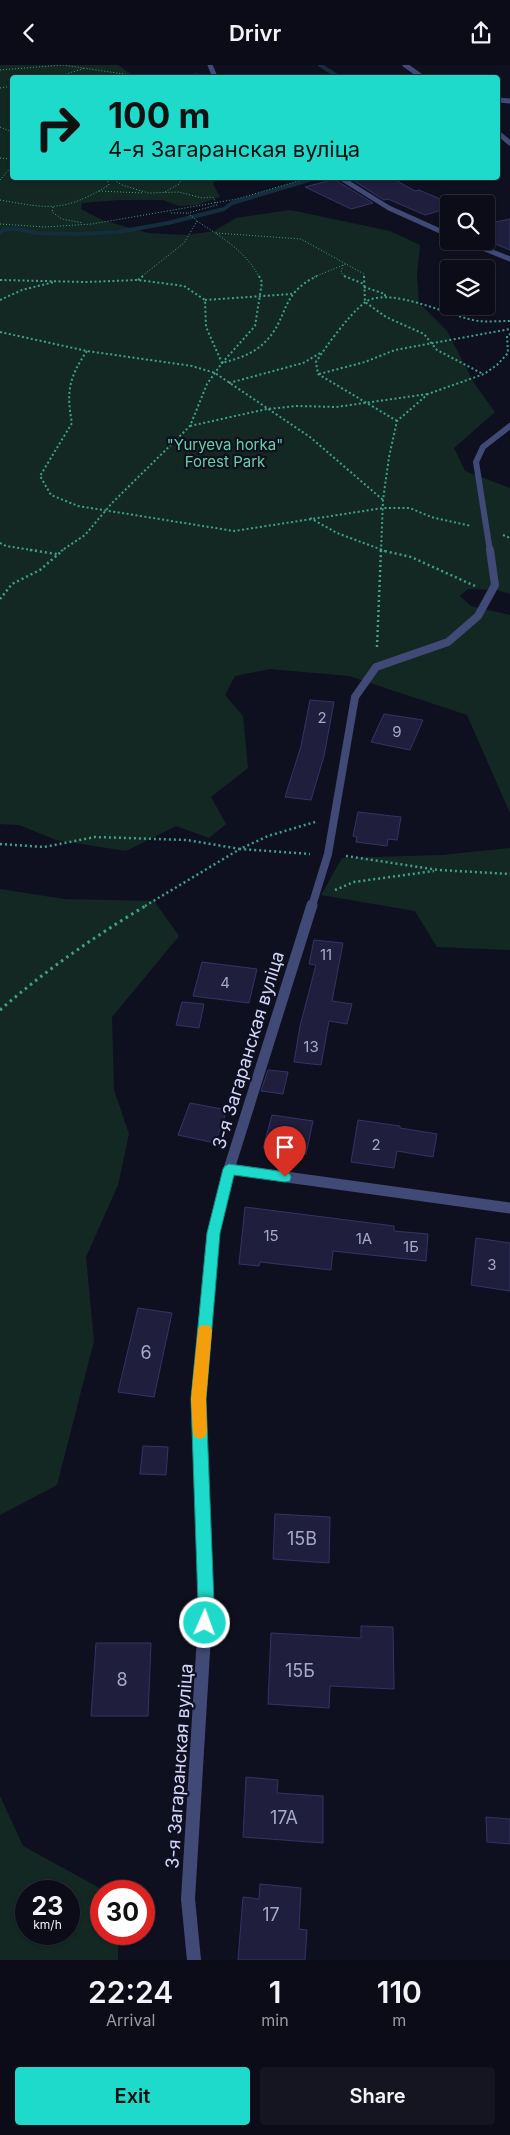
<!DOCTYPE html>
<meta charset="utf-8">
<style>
body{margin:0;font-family:Inter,sans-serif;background:#141520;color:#f1f3f6;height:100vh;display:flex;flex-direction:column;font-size:19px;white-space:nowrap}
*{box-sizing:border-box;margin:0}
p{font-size:16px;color:#9a9ba1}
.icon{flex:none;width:28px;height:28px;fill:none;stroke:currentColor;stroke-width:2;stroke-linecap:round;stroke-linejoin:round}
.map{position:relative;height:1895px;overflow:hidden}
.drawer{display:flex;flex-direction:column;background:#0b0c17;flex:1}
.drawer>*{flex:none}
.hud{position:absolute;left:10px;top:10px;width:490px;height:105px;border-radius:5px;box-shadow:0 1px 4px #0004,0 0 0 1px #2b2c36;background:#1edaca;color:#111;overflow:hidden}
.tools{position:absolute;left:440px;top:130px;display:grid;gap:10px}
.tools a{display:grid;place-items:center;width:55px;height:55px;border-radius:5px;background:#0b0c17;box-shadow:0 1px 4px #0004,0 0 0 1px #2b2c36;font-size:25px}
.speed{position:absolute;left:15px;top:1815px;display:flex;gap:10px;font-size:25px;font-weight:700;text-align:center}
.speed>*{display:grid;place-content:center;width:65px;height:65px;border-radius:50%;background:#0b0c17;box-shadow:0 1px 4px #0004,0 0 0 1px #2b2c36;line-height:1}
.speed small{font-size:12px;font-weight:400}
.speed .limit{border:8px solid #d22;background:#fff;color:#111}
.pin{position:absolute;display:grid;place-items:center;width:42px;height:42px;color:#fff;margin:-51px -21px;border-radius:50% 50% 50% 0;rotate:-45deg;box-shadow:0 0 5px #0007}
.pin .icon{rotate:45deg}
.me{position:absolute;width:55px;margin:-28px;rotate:2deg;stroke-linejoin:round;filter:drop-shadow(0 0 4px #0008)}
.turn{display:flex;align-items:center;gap:18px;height:105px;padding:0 15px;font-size:22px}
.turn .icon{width:65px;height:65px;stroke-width:2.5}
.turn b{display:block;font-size:35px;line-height:42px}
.eta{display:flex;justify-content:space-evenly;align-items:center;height:85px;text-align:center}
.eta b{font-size:30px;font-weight:600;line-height:35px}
.primary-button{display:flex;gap:10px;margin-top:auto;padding:10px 15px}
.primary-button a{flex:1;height:58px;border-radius:5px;background:#1edaca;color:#111;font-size:20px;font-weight:600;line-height:58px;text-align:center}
.primary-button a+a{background:#141520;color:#f1f3f6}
header{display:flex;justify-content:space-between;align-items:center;height:65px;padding:0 15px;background:#0b0c17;font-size:22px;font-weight:600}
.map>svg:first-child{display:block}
.green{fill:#132823;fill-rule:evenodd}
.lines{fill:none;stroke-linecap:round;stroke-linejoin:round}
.stream{stroke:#142d3f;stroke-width:4}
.building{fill:#1f1e3d;stroke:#343366}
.path-far3{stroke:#3ea289;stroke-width:1;stroke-dasharray:1 2;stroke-linecap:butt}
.path-far2{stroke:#3ea289;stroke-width:2;stroke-dasharray:2 2.5;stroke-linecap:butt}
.path-far1{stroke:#3ea289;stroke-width:2.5;stroke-dasharray:2 3;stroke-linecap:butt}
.path{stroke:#3ea289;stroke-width:3;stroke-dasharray:2.5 4;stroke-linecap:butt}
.minor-far4{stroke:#414977;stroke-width:5}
.minor-far3{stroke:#414977;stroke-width:6}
.minor-far2{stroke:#414977;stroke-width:8}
.minor-far1{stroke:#414977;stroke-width:11}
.minor{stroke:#414977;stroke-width:14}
.route{fill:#1edaca;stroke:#148e83}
.slow{fill:#f59e0b}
.labels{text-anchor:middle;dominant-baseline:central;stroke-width:4.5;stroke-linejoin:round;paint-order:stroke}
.far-park-label{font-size:15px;fill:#69cfa2;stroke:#0f101f}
.number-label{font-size:15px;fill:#a6a8ca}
.street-label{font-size:18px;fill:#d3d6f9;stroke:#0f101f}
.near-number-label{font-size:18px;fill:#a6a8ca}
</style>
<header><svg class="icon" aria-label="back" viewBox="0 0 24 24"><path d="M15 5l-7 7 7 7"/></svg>Drivr<svg class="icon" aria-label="share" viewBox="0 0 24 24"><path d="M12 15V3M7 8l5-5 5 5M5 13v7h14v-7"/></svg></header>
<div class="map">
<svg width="510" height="1895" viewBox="0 0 510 1895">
<rect width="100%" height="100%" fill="#0f101f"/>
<g class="green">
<path d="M0,0h118l17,12h-123v100l207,1 -3,1 -3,5 7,13 -23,8 -18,1 -16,-6h-45l-36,3 -1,6 21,11 46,13 39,2 27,-4 22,-13 54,-8 100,21 30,14 -3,30 2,28 28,28 27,52 21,29 -41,36 11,23 45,17v106l-13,-4 -29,-1 -8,7 11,10 39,9v198l-43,-98 -118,-39 -79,-7 -35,7 -10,19 18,21 5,52 -37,29 15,27 -17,14 -33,-12 -50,25 -70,-11 -37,-15 -19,-1z"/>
<path d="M510,783v102l-73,-3 -22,-36 -94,-16 21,-37 100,-3z"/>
<path d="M0,824l64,10 90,2 25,35 -67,81 2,73 15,44 -11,51 -32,72 8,84 -37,144 -57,30z"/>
<path d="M0,1731l23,50 82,45h-4v43h17v26h-118zM69,1826v43h-43v-43z"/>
</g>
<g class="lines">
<g class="stream">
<path d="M320,0l19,12"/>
<path d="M0,168l3,-3 14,-1 20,4 41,1 40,-2 50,-9 56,-14 8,-6 87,-26"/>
</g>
</g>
<g class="building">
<path d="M348,112h42l25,14 4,-1 33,14h-3v4l-24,7 -37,-16 -4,1z"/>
<path d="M335,114l2,2 36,22 -22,6 -46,-22z"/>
<path d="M510,154v31l-24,-10v-16z"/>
<path d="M310,635l24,2 -10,54 -13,44 -26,-3 16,-51z"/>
<path d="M384,649l39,6 -13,30 -39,-8z"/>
<path d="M358,747l43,5 -4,23 -9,-1 -1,7 -31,-4 1,-5 -4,-1z"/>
<path d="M314,875l29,3 -11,58 20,3 -5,20 -18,-3 -8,44 -27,-3 6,-36 16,-61 -7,-1z"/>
<path d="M202,897l55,7 -8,34 -56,-7z"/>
<path d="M182,937l22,2 -5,24 -23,-3z"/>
<path d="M268,1005l20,2 -5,22 -22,-3z"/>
<path d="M190,1038l37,7 -12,33 -37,-8z"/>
<path d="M272,1050l41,6 -7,33 -43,-6z"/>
<path d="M358,1055l42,6v2l37,6 -4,23 -36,-6 -3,17 -43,-6z"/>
<path d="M245,1142l149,19v5l34,3 -2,27 -93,-10 -2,19 -71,-8 -1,4 -20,-2z"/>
<path d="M476,1173l34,5v48l-39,-6z"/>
<path d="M138,1243l34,5 -18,84 -36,-5z"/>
<path d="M143,1381l25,1 -2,28 -26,-1z"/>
<path d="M275,1449l55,3 -1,46 -56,-4z"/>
<path d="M361,1561l32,1 1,62 -64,-3 -1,22 -61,-4 3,-71 90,5z"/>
<path d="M96,1578h55l-3,73h-57z"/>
<path d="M246,1712l32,3 -1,13 46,3v47l-80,-6z"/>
<path d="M486,1752l24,2v25l-23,-2z"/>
<path d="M260,1819l41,4 -2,41 8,1 -2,30h-67l5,-63 16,2z"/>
</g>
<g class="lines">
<g class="path-far3">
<path d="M0,5l63,-5 81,12"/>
<path d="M57,12l28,-9"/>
<path d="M169,12l28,-3"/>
<path d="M0,23l12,-2"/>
<path d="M0,62l12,5"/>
<path d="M0,93l12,1"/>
<path d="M109,112l13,8 26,8 31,-1 23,6 11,-1 4,8 -29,8 9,8 -13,22 -43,34"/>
<path d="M0,115l12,-14"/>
<path d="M99,126l44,2"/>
<path d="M165,127l14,-8 4,-7"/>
<path d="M0,135c50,9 64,12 109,-15l-3,-8"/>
<path d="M53,142l-1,5 10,7 21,4"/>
<path d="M171,148h17"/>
<path d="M197,156c24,16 49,30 62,56"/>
<path d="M0,159l45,3 47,-3 145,-25 75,-22"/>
<path d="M216,168l85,6 63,35v3"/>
<path d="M343,200l-2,7 4,5"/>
<path d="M314,212l32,-13"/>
</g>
<g class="path-far2">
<path d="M259,211l3,6 -7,44 -33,37c15,-4 31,-9 42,-20 26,-25 14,-48 53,-67"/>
<path d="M344,211l20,8"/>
<path d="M364,211l1,26 21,15 38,17 13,16 46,24"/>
<path d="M0,215l86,2 52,-2 46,6 21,14 1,27 16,36 -15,21 -17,42 -78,77 -27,32 -24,16"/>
<path d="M138,215l5,-4"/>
<path d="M364,222l21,7v3"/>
<path d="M0,235l22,-10 32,-8"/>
<path d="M205,235l87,-6"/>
<path d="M0,267l87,19 105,15 23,7 95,64 73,63"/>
<path d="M87,286c-18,26 -21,41 -15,72l-32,53 11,19 27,11 156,25 149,-23h27l21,9 40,9"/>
<path d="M319,309l46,-12 30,-12 115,-21"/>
<path d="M229,318l74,-20 19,-11"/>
<path d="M397,356l-79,-47 -2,-12c11,-17 33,-47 48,-59 25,-19 88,15 115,18 10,1 21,0 31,0"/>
<path d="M190,361l77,-17 30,-3 39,1 92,-13"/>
<path d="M310,453l27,15 48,18"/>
<path d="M503,470l7,3"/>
<path d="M0,478l6,3 32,5"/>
<path d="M381,486l2,-51 6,-43 8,-36 31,-27 56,-20 13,-9 11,-12 -1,-17 3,-2"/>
</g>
<g class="path-far1">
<path d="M30,485l27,4"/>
<path d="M380,485l31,7 64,29"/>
<path d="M0,534l12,-15 28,-14 23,-20"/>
<path d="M377,582l4,-97"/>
<path d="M0,779l44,3 51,-10 92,3 53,9 28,-13 47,-14"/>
<path d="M346,791l93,14 71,4"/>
<path d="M335,825l19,-8 80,-11"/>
<path d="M145,841l95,-57 70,5"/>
</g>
<path class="path" d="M0,945c46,-40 95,-74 147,-105"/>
<g class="minor-far4">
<path d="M210,0l5,12"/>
<path d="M405,0l17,12"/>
<path d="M498,35l12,1"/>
<path d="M498,68l12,10"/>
<path d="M339,112l50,31 60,27"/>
<path d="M465,176l45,18"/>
</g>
<path class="minor-far3" d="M490,486l-14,-89 7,-15 27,-21"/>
<path class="minor-far2" d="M312,841l16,-52 27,-157 21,-30 72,-25 30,-26 17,-31 -5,-35"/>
<g class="minor-far1">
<path d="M229,1104l281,39"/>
<path d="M201,1300l13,-132 15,-64 83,-264"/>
</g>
<path class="minor" d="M194,1895l-6,-61 18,-296 -8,-204 3,-35"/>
</g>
<path class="route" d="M229,1099l56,8 5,2 1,3 -1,4 -5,1 -51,-7 -14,58 -14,166 8,204 -1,20 -3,5 -5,3 -5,-3 -3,-5 1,-20 -7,-204 16,-166 16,-64 2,-3z"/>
<path class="slow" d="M205,1260l5,1 2,4 -6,69 1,34 -2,4 -5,2 -5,-2 -2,-4 -2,-34 7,-69 2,-4z"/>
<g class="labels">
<g class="far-park-label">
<text x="225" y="379">"Yuryeva horka"<tspan x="225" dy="17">Forest Park</tspan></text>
</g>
<g class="number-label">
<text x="322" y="652">2</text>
<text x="397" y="666">9</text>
<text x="326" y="889">11</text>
<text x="225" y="917">4</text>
<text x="311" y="981">13</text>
<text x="376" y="1079">2</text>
<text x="271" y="1170">15</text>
<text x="364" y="1173">1А</text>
<text x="411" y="1181">1Б</text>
<text x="492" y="1199">3</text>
</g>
<g class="street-label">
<text transform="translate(248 985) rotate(-73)">3-я Загаранская вуліца</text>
<text transform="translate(179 1701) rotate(-86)">3-я Загаранская вуліца</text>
</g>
<g class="near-number-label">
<text x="146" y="1287">6</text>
<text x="302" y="1473">15В</text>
<text x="300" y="1605">15Б</text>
<text x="122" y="1614">8</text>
<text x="284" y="1752">17А</text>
<text x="271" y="1849">17</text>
</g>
</g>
</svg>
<div class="tools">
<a><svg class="icon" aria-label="search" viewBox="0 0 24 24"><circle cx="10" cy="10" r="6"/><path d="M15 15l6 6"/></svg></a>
<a><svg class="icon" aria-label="layers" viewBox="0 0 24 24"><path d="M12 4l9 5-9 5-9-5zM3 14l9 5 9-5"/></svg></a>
</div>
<div class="speed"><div>23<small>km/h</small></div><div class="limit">30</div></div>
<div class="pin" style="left:285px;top:1112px;background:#d93025"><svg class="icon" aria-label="arrive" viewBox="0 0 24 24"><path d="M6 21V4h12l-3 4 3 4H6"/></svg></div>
<svg class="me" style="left:205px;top:1558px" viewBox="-20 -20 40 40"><circle r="17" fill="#1edaca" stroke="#fff" stroke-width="3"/><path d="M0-11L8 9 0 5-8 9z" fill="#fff"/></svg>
<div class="hud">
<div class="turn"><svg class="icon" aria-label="right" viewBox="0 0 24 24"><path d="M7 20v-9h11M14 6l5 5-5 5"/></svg><div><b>100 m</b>4-я Загаранская вуліца</div></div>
</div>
</div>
<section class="drawer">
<div class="eta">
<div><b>22:24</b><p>Arrival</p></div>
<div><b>1</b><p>min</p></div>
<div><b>110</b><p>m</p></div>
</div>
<div class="primary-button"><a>Exit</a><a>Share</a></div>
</section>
